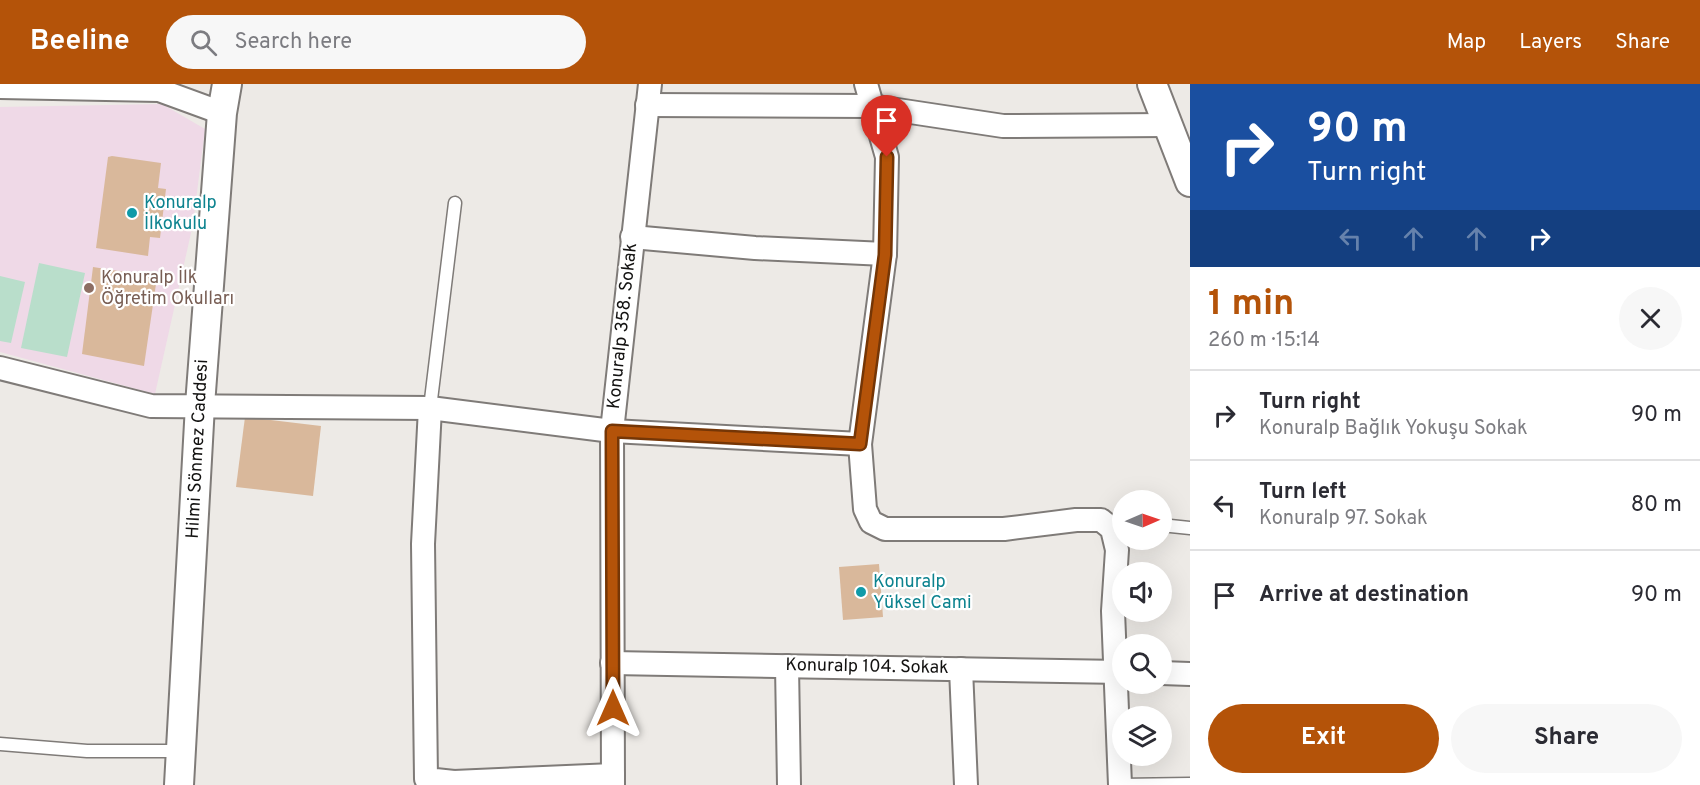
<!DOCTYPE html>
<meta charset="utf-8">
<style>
body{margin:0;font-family:Overpass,sans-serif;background:#f7f7f7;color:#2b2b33;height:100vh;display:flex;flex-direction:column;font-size:22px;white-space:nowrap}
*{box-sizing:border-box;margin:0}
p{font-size:20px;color:#7c7c81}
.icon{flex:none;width:33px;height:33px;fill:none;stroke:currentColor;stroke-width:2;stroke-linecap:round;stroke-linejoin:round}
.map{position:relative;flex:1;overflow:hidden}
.sheet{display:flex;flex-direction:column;background:#fff;width:510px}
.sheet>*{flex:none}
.hud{background:#1a4fa0;color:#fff;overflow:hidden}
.needle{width:39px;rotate:88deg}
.fabs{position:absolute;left:1112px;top:406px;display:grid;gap:12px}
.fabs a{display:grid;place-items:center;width:60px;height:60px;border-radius:50%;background:#fff;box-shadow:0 6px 24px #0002;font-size:30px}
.pin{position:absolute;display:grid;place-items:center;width:51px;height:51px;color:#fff;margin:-62px -26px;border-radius:50% 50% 50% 0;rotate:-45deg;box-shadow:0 0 6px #0007}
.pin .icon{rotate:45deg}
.me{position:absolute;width:66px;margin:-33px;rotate:0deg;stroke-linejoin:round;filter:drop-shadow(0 0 4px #0008)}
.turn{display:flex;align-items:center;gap:21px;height:126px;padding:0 18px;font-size:27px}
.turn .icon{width:78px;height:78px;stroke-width:2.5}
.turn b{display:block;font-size:42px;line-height:51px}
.lanes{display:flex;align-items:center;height:57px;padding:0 18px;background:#0003;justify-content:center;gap:30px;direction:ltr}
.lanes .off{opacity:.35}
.round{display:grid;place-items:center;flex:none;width:63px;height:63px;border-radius:32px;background:#f7f7f7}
.summary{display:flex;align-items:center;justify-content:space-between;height:102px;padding:0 18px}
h1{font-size:36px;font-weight:700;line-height:45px;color:#b45309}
.button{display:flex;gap:12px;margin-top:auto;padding:12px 18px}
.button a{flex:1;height:69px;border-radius:36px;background:#b45309;color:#fff;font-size:24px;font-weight:700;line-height:69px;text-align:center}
.button a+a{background:#f7f7f7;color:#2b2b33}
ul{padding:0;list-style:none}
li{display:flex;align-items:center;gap:18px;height:90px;padding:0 18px;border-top:2px solid #e1e1e2}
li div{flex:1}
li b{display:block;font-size:22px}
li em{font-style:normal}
header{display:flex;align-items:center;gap:36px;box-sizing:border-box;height:84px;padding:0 30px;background:#b45309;color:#fff}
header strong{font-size:28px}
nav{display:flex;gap:33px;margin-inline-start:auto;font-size:21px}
.search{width:420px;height:54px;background:#f7f7f7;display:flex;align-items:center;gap:15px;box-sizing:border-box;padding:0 21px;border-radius:33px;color:#7c7c81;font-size:22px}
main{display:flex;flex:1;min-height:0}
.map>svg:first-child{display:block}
.education{fill:#efd9e7}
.green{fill:#b9decb}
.building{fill:#d9b89b}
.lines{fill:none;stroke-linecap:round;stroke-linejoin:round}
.service-casing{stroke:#7f7b78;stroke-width:15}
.minor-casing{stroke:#7f7b78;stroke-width:26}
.tertiary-casing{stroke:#7f7b78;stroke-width:32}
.service{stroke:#fff;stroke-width:12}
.minor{stroke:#fff;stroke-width:22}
.tertiary{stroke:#fff;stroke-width:28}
.route-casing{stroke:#753606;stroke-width:15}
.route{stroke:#b45309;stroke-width:10}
.culture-dot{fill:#0f9aa8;stroke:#fff;stroke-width:2}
.education-dot{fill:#8d6e63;stroke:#fff;stroke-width:2}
.labels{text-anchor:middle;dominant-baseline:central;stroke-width:4.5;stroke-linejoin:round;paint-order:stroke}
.culture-label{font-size:18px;fill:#0d838f;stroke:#fff;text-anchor:start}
.education-label{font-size:18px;fill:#785e54;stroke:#fff;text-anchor:start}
.street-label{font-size:18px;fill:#131211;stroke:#fff}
</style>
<header>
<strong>Beeline</strong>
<div class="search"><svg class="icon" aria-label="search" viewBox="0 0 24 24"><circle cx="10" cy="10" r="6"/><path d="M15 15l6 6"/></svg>Search here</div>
<nav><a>Map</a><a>Layers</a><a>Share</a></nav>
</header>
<main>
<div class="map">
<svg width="1190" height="701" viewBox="0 0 1190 701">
<rect width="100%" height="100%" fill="#edeae6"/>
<path class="education" d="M162,20l43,25 -12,95 -38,170 -155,-42v-245z"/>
<g class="green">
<path d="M39,179l46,10 -18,84 -46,-9z"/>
<path d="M0,192l25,6 -14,61 -11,-2z"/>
</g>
<g class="building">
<path d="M112,72l49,7 -3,25 8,1 -6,49 -10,-1 -2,19 -52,-8 12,-91z"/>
<path d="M93,183l64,10 -13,89 -62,-12z"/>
<path d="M245,333l76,9 -8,70 -77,-9z"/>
<path d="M879,480l4,53 -40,3 -4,-53z"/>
</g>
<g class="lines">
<defs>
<g id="service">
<path d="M430,324l25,-205"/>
<path d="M1161,441l29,3"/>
<path d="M0,660l87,7h94"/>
<path d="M1120,701l70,-1"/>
</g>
<g id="minor">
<path d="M866,0l21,73 -2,97 -25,190 5,65 6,13 14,7h119l72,-9h25l11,9 5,21 -4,61 7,174"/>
<path d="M0,3l159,3 63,23"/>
<path d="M647,21l224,1 132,20 165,-1"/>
<path d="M632,153l123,11 130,6"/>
<path d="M0,284l151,38 279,2 182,23 248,13"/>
<path d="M430,324l-7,136 3,235 28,3"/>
<path d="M612,579l510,9"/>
<path d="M787,582l2,119"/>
<path d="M961,585l5,116"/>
<path d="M1161,589l29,1"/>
<path d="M454,701v-3l159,-7"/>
<path d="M613,701l-1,-354 38,-347"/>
</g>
<g id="tertiary">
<path d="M1152,0l38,98"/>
<path d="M179,701l21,-380 22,-292 5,-29"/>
</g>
</defs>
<use href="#service" class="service-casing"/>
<use href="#minor" class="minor-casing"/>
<use href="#tertiary" class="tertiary-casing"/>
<use href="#service" class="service"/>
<use href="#minor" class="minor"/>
<use href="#tertiary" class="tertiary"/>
</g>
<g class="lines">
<defs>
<path id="route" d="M613,624l-1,-277 248,13 25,-189 2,-98"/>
</defs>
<use href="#route" class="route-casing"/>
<use href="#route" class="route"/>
</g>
<g class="culture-dot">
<circle cx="132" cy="129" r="6"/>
<circle cx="861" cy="508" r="6"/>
</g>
<circle class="education-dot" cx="89" cy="204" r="6"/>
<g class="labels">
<g class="culture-label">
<text x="144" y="119">Konuralp<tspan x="144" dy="21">İlkokulu</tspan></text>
<text x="873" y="498">Konuralp<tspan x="873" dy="21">Yüksel Cami</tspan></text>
</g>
<g class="education-label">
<text x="101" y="194">Konuralp İlk<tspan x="101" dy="21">Öğretim Okulları</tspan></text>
</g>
<g class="street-label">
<text transform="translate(623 242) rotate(-84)">Konuralp 358. Sokak</text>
<text transform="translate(198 365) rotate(-87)">Hilmi Sönmez Caddesi</text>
<text transform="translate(867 583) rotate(1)">Konuralp 104. Sokak</text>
</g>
</g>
</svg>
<div class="fabs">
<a><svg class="needle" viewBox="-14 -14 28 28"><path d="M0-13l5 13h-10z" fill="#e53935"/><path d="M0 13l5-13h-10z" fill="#7c7c81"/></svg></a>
<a><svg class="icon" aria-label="sound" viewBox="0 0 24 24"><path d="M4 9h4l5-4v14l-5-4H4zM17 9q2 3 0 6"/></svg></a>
<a><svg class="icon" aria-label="search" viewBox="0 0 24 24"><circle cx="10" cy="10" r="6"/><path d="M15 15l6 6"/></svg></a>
<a><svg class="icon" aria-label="layers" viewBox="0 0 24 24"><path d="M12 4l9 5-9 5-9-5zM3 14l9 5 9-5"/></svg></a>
</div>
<div class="pin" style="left:887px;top:73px;background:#d93025"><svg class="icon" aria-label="arrive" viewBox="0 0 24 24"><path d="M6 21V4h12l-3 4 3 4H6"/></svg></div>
<svg class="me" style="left:613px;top:624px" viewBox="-20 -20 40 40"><path d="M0-17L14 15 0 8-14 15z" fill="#b45309" stroke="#fff" stroke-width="4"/></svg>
</div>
<section class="sheet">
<div class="hud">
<div class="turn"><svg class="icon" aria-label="right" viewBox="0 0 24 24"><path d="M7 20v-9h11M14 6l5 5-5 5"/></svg><div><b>90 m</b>Turn right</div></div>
<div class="lanes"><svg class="icon off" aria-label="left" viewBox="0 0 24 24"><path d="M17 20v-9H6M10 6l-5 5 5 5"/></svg><svg class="icon off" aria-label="ahead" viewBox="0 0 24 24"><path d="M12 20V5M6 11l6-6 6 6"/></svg><svg class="icon off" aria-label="ahead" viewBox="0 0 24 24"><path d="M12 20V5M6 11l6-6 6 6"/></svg><svg class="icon" aria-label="right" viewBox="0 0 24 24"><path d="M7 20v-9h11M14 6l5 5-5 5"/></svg></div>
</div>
<div class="summary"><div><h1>1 min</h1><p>260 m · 15:14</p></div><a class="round"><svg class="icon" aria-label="close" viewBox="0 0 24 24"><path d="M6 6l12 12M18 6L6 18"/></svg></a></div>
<ul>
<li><svg class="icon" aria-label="right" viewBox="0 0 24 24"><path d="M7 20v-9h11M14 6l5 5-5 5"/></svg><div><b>Turn right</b><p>Konuralp Bağlık Yokuşu Sokak</p></div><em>90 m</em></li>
<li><svg class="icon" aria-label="left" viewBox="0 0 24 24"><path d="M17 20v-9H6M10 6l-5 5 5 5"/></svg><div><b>Turn left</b><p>Konuralp 97. Sokak</p></div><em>80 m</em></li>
<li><svg class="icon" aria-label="arrive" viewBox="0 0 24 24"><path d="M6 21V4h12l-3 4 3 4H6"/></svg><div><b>Arrive at destination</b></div><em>90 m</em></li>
</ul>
<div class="button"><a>Exit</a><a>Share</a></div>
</section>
</main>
